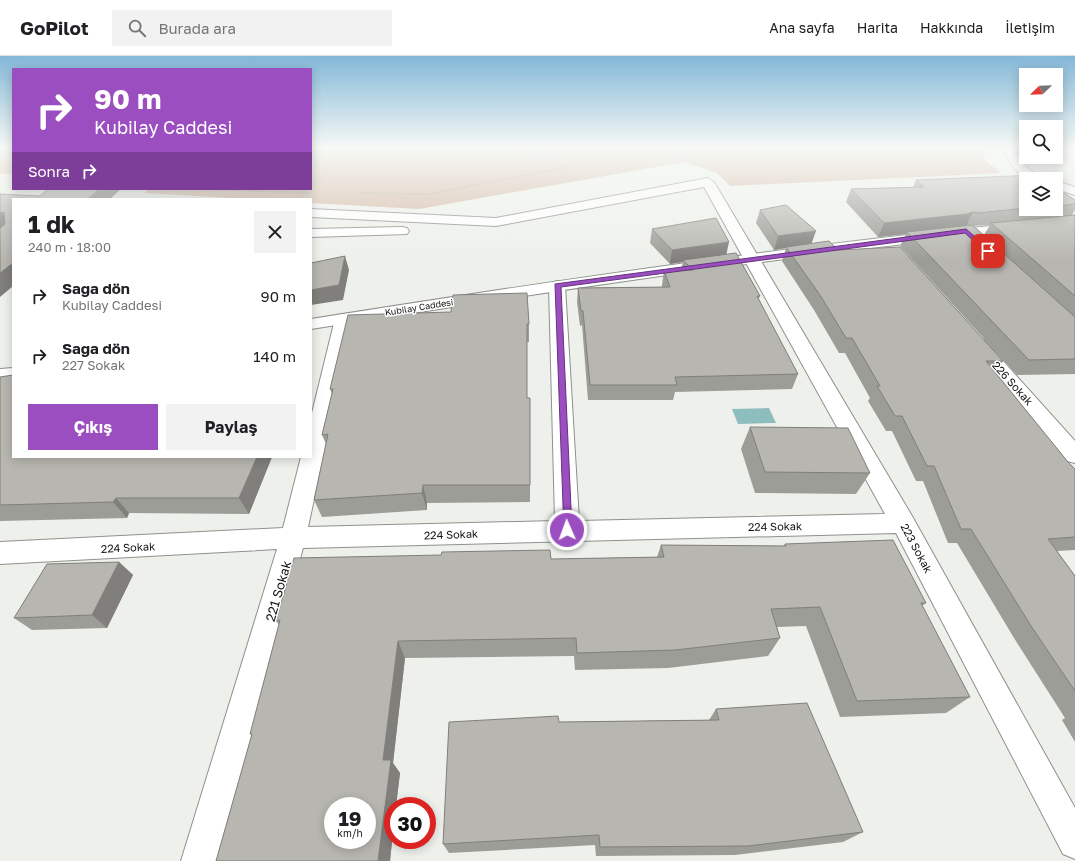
<!DOCTYPE html>
<html lang="tr">
<meta charset="utf-8">
<style>
body{margin:0;font-family:"Golos Text",sans-serif;background:#f2f2f2;color:#202124;height:100vh;display:flex;flex-direction:column;font-size:15px;white-space:nowrap}
*{box-sizing:border-box;margin:0}
p{font-size:13px;color:#757577}
.icon{flex:none;width:22px;height:22px;fill:none;stroke:currentColor;stroke-width:2;stroke-linecap:round;stroke-linejoin:round}
.map{position:relative;flex:1;overflow:hidden}
.details{position:absolute;left:12px;top:142px;width:300px;height:260px;display:flex;flex-direction:column;background:#fff;border-radius:0px;box-shadow:0 2px 10px #0003}
.details>*{flex:none}
.banner{position:absolute;left:12px;top:12px;width:300px;height:122px;border-radius:0px;box-shadow:0 2px 10px #0003;background:#9b4ec0;color:#fff;overflow:hidden}
.needle{width:26px;rotate:247deg}
.buttons{position:absolute;left:1019px;top:12px;display:grid;gap:8px}
.buttons a{display:grid;place-items:center;width:44px;height:44px;border-radius:0px;background:#fff;box-shadow:0 2px 10px #0003;font-size:20px}
.speed{position:absolute;left:324px;top:741px;display:flex;gap:8px;font-size:20px;font-weight:700;text-align:center}
.speed>*{display:grid;place-content:center;width:52px;height:52px;border-radius:50%;background:#fff;box-shadow:0 2px 10px #0003;line-height:1}
.speed small{font-size:10px;font-weight:400}
.speed .limit{border:6px solid #d22;background:#fff;color:#111}
.pin{position:absolute;display:grid;place-items:center;width:34px;height:34px;color:#fff;margin:-17px;border-radius:8px;box-shadow:0 2px 6px #0006}
.me{position:absolute;width:44px;margin:-22px;rotate:358deg;stroke-linejoin:round;filter:drop-shadow(0 0 3px #0008)}
.turn{display:flex;align-items:center;gap:14px;height:84px;padding:0 16px;font-size:18px}
.turn .icon{width:52px;height:52px;stroke-width:2.5}
.turn b{display:block;font-size:28px;line-height:34px}
.then{display:flex;align-items:center;height:38px;padding:0 16px;background:#0003;gap:8px;font-size:15px}
.round{display:grid;place-items:center;flex:none;width:42px;height:42px;border-radius:0px;background:#f2f2f2}
.overview{display:flex;align-items:center;justify-content:space-between;height:68px;padding:0 16px}
h1{font-size:24px;font-weight:700;line-height:30px}
.button{display:flex;gap:8px;margin-top:auto;padding:8px 16px}
.button a{flex:1;height:46px;border-radius:0px;background:#9b4ec0;color:#fff;font-size:16px;font-weight:700;line-height:46px;text-align:center}
.button a+a{background:#f2f2f2;color:#202124}
ul{padding:0;list-style:none}
li{display:flex;align-items:center;gap:12px;height:60px;padding:0 16px}
li div{flex:1}
li b{display:block;font-size:15px}
li em{font-style:normal}
header{display:flex;align-items:center;gap:24px;box-sizing:border-box;height:56px;padding:0 20px;background:#fff;border-bottom:1px solid #e0e0e0}
header strong{font-size:19px}
nav{display:flex;gap:22px;margin-inline-start:auto;font-size:14px}
.search{width:280px;height:36px;background:#f2f2f2;display:flex;align-items:center;gap:10px;box-sizing:border-box;padding:0 14px;border-radius:0px;color:#757577;font-size:15px}
.map>svg:first-child{display:block}
.green{fill:#d3b6a2}
.water{fill:#8dbdbd}
.lines{fill:none;stroke-linecap:round;stroke-linejoin:round}
.street-casing{stroke:#8e918c;stroke-width:2}
.secondary-casing{stroke:#8e918c;stroke-width:2}
.path{stroke:#92948f;stroke-width:1.5;stroke-dasharray:1 2;stroke-linecap:butt}
.street{fill:#fff;fill-rule:evenodd}
.secondary{fill:#fff;fill-rule:evenodd}
.wall{fill:#9d9d97;fill-rule:evenodd}
.shaded-wall{fill:#807f7b}
.building{fill:#b7b6b0;stroke:#807f7b;fill-rule:evenodd}
.route{fill:#9b4ec0;stroke:#65337d}
.labels{text-anchor:middle;dominant-baseline:central;stroke-width:3;stroke-linejoin:round;paint-order:stroke}
.far-street-label{font-size:9px;fill:#121311;stroke:#fff}
.street-label{font-size:11px;fill:#121311;stroke:#fff}
.near-street-label{font-size:13px;fill:#121311;stroke:#fff}
</style>
<header>
<strong>GoPilot</strong>
<div class="search"><svg class="icon" aria-label="search" viewBox="0 0 24 24"><circle cx="10" cy="10" r="6"/><path d="M15 15l6 6"/></svg>Burada ara</div>
<nav><a>Ana sayfa</a><a>Harita</a><a>Hakkında</a><a>İletişim</a></nav>
</header>
<div class="map">
<svg width="1075" height="805" viewBox="0 0 1075 805">
<rect width="100%" height="100%" fill="#eef1eb"/>
<g class="green">
<path d="M0,91h13v26l-13,1z"/>
<path d="M311,91h669l6,14 15,12 -271,13 -13,-13 -33,-11 -265,47 -108,-6v-4h-63l-103,-6 3,-4h163z"/>
</g>
<path class="water" d="M769,352l7,15 -38,1 -6,-15z"/>
<g class="lines">
<defs>
<g id="street">
<path d="M708,122l6,4 198,334 163,292v51l-12,-5 -167,-321 -593,15 -86,313h-36l96,-312 -277,15v-22l283,-14 18,-71h10v-40l24,-98 3,-4 6,-1 6,1 3,4 -45,208 247,-6 -6,-235 2,-3 6,-2 6,2 2,3 14,235 306,-7 -181,-327 -208,39 -185,-9v-8l185,9z"/>
<path d="M402,171l5,1 2,3 -2,3 -96,3v-8z"/>
<path d="M978,282l6,2 91,101v22l-8,-2 -95,-113 -3,-4 3,-4z"/>
</g>
<g id="secondary">
<path d="M1002,91h12l11,19 17,13c-26,0 -28,-11 -40,-32z"/>
<path d="M1056,125l19,6v8l-19,-6z"/>
<path d="M1075,162v8c-256,24 -510,63 -764,103v-10c254,-40 508,-78 764,-101z"/>
<path d="M13,312v12l-13,1v-12z"/>
</g>
</defs>
<use href="#street" class="street-casing"/>
<use href="#secondary" class="secondary-casing"/>
<g class="path">
<path d="M675,91l18,18"/>
<path d="M200,133l110,4"/>
<path d="M357,137l72,1 140,-27 -33,-20"/>
</g>
<use href="#street" class="street"/>
<use href="#secondary" class="secondary"/>
</g>
<g class="wall">
<path d="M1026,123v30h30v-21l19,12v10l-3,5h3v159l-58,1 -117,-129 6,-12 -28,3 -32,-35 5,-13 62,-2 3,-7zM990,169l-6,10 -10,-9z"/>
<path d="M760,154l52,34 26,6 165,111 -8,11 73,90 7,7v81l-18,1 18,25v166l-13,-22 3,-2 -51,-80 -57,-95h-9l-25,-62h-7l-24,-50h-6l-18,-30 2,-3 -25,-45h-6l-25,-43 -32,-49 4,-13 -12,2 -18,-27z"/>
<path d="M652,173l74,26 34,41 -2,4 40,74 -6,15 -117,3 -2,8h-85l-6,-75 -2,1 -3,-24 1,-14 84,-1v-2l2,-14 17,-1 2,-8 -13,2 -20,-21z"/>
<path d="M451,256l78,12v18h-2v56h3v104l-103,1v7l-105,7 -8,-17 12,-56 -4,-9 10,-41 -2,-5z"/>
<path d="M0,321l272,80 -23,57 -120,-1 -2,5 -127,3z"/>
<path d="M750,371l120,46 -14,21 -101,-1 -14,-44z"/>
<path d="M785,488l141,59 -4,3 48,91 -24,16 -106,4 -34,-91 -29,1 3,11 -12,18 -100,12 -93,2 -1,-14 -169,2 -12,105 7,10 -4,33h-3v26l-3,29h-174l36,-126 -2,-1 29,-109 -3,-4 275,-62 106,-2 4,-12 122,1z"/>
<path d="M119,506l14,13 -26,53 -75,2 -18,-12z"/>
<path d="M716,653l147,123 -20,10 -108,13 -139,1 -1,-11 -146,8 -6,-9 116,-122 150,-2z"/>
</g>
<g class="shaded-wall">
<path d="M99,133h22l-11,10h-22z"/>
<path d="M4,156l9,12 -13,10v-21z"/>
<path d="M973,156l-7,14 -59,6 -1,2 -28,3 6,-14z"/>
<path d="M816,175l-5,14 -25,2v1l-12,2 4,-14z"/>
<path d="M729,186l-3,14 -43,4v2l-13,2 2,-14z"/>
<path d="M345,200l4,14 -6,30 -32,5v-15z"/>
<path d="M13,207v23l-13,11v-24z"/>
<path d="M257,401h15l-23,57 -10,-16z"/>
<path d="M423,429l4,18v7l-5,-17z"/>
<path d="M116,442l13,15 -2,5 -14,-16z"/>
<path d="M119,506l14,13 -26,53 -15,-13z"/>
<path d="M398,585l7,17 -12,105 7,10 -4,33h-3v26l-3,29h-12l5,-101z"/>
</g>
<g class="building">
<path d="M1036,119l7,4h-17v29l-47,5 -6,-1 -6,2 -83,9 -33,-34 73,-2 -8,-7z"/>
<path d="M1056,132l19,12v4l-19,2z"/>
<path d="M48,133h51l-11,10h-75v64l-13,10v-45l5,-4 -1,-12 -4,1v-19l40,2z"/>
<path d="M786,149l30,26 -38,5 -18,-26z"/>
<path d="M1075,159v81l-84,-73z"/>
<path d="M716,162l13,24 -57,8 -20,-21z"/>
<path d="M972,169l103,92v42l-46,1 -122,-128z"/>
<path d="M829,185l9,9 62,-3 103,114h-17l82,101 7,7v68l-27,2 27,37v115l-44,-65 -60,-97h-10l-27,-63h-7l-25,-50h-7l-18,-30h3l-28,-48h-6l-26,-43 -34,-48z"/>
<path d="M736,197l24,43h-3l41,78 -123,3 2,8h-87l-7,-74h-2l-3,-23 92,-1 -6,-16 29,-1 -10,-10z"/>
<path d="M345,200l-6,29 -28,5v-27z"/>
<path d="M527,237l2,31h-2v74h3v87h-107l-1,8 -108,7 14,-66 -6,1 11,-46h-3l18,-74 103,-3 2,-17z"/>
<path d="M13,319v82h244l-18,41h-123l-3,4 -113,3v-128z"/>
<path d="M750,371l98,1 22,45 -105,-1z"/>
<path d="M893,484l33,63h-5l49,94 -113,4 -37,-94 -49,2 9,29 -105,12 -98,3 -1,-15 -178,3 -15,119h8l-13,101h-162l36,-127h-2l30,-114 -4,1 18,-63 147,-3 1,-3 108,-2 1,9 113,-2 -3,-12 125,1 -1,-2zM333,750h34v34h-34z"/>
<path d="M119,506l-27,53 -78,3 33,-54z"/>
<path d="M807,647l56,129 -115,14 -148,1 -1,-12 -156,9 6,-122 109,-6 1,6 160,-2 -3,-11z"/>
</g>
<linearGradient id="sky" x2="0" y2="1"><stop stop-color="#83b8d7"/><stop offset="0.45" stop-color="#f7f9f6"/><stop offset="1" stop-color="#f7f9f6" stop-opacity="0"/></linearGradient>
<rect width="1075" height="204" fill="url(#sky)"/>
<path class="route" d="M966,173l24,21v2h-4l-21,-19 -404,54 11,243 -5,5 -3,-2 -9,-249z"/>
<g class="labels">
<g class="far-street-label">
<text transform="translate(419 251) rotate(-9)">Kubilay Caddesi</text>
</g>
<g class="street-label">
<text transform="translate(1013 327) rotate(48)">226 Sokak</text>
<text transform="translate(775 470) rotate(-1)">224 Sokak</text>
<text transform="translate(451 478) rotate(-2)">224 Sokak</text>
<text transform="translate(128 491) rotate(-3)">224 Sokak</text>
<text transform="translate(917 492) rotate(62)">223 Sokak</text>
</g>
<g class="near-street-label">
<text transform="translate(278 535) rotate(-74)">221 Sokak</text>
</g>
</g>
</svg>
<div class="buttons">
<a><svg class="needle" viewBox="-14 -14 28 28"><path d="M0-13l5 13h-10z" fill="#e53935"/><path d="M0 13l5-13h-10z" fill="#757577"/></svg></a>
<a><svg class="icon" aria-label="search" viewBox="0 0 24 24"><circle cx="10" cy="10" r="6"/><path d="M15 15l6 6"/></svg></a>
<a><svg class="icon" aria-label="layers" viewBox="0 0 24 24"><path d="M12 4l9 5-9 5-9-5zM3 14l9 5 9-5"/></svg></a>
</div>
<div class="speed"><div>19<small>km/h</small></div><div class="limit">30</div></div>
<div class="pin" style="left:988px;top:195px;background:#d93025"><svg class="icon" aria-label="arrive" viewBox="0 0 24 24"><path d="M6 21V4h12l-3 4 3 4H6"/></svg></div>
<svg class="me" style="left:567px;top:474px" viewBox="-20 -20 40 40"><circle r="17" fill="#9b4ec0" stroke="#fff" stroke-width="3"/><path d="M0-11L8 9 0 5-8 9z" fill="#fff"/></svg>
<div class="banner">
<div class="turn"><svg class="icon" aria-label="right" viewBox="0 0 24 24"><path d="M7 20v-9h11M14 6l5 5-5 5"/></svg><div><b>90 m</b>Kubilay Caddesi</div></div>
<div class="then">Sonra<svg class="icon" aria-label="right" viewBox="0 0 24 24"><path d="M7 20v-9h11M14 6l5 5-5 5"/></svg></div>
</div>
<section class="details">
<div class="overview"><div><h1>1 dk</h1><p>240 m · 18:00</p></div><a class="round"><svg class="icon" aria-label="close" viewBox="0 0 24 24"><path d="M6 6l12 12M18 6L6 18"/></svg></a></div>
<ul>
<li><svg class="icon" aria-label="right" viewBox="0 0 24 24"><path d="M7 20v-9h11M14 6l5 5-5 5"/></svg><div><b>Sağa dön</b><p>Kubilay Caddesi</p></div><em>90 m</em></li>
<li><svg class="icon" aria-label="right" viewBox="0 0 24 24"><path d="M7 20v-9h11M14 6l5 5-5 5"/></svg><div><b>Sağa dön</b><p>227 Sokak</p></div><em>140 m</em></li>
</ul>
<div class="button"><a>Çıkış</a><a>Paylaş</a></div>
</section>
</div>
